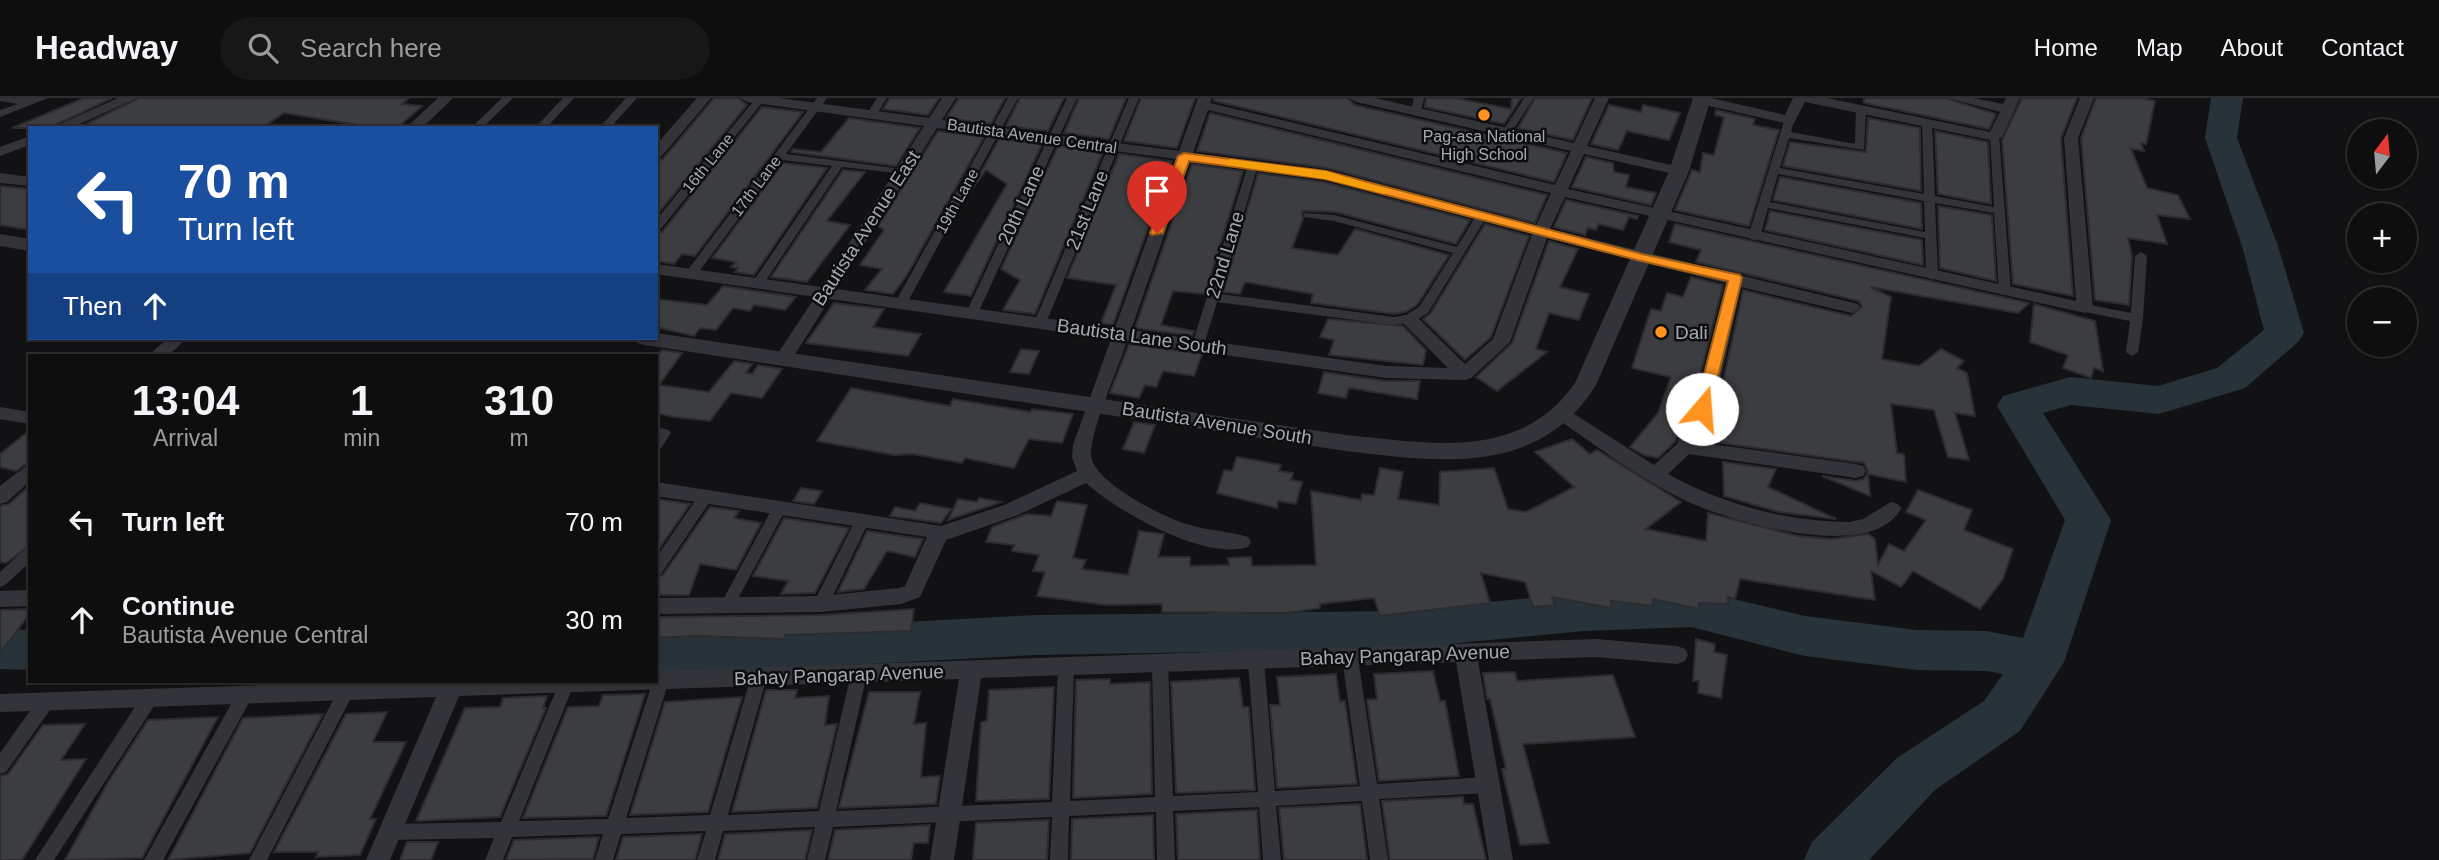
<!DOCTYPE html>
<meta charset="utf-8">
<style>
body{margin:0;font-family:Helvetica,sans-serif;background:#171718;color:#f1f3f6;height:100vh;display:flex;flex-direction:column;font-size:26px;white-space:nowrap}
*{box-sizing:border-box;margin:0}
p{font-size:23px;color:#9b9c9e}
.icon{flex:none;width:38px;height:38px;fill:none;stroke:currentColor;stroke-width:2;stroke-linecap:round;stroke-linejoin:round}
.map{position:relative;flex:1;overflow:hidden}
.panel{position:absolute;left:28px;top:256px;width:630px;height:329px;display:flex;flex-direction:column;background:#0e0e0f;border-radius:0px;box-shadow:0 2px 5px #0004,0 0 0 2px #2e2e2f}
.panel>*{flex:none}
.hud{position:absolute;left:28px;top:28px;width:630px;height:214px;border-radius:0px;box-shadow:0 2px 5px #0004,0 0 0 2px #2e2e2f;background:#1a4fa0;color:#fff;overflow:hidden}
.needle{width:46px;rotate:16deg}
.buttons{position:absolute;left:2347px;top:21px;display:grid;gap:14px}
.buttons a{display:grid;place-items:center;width:70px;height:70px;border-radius:50%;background:#0e0e0f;box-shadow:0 2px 5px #0004,0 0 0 2px #2e2e2f;font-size:35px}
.pin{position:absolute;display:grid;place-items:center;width:60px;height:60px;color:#fff;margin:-72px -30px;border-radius:50% 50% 50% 0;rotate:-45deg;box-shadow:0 0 7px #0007}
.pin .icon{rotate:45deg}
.me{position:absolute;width:77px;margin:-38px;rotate:18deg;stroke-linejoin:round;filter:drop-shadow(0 0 5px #0008)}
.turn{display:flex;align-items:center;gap:24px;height:147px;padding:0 35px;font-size:32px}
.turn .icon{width:91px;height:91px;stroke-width:2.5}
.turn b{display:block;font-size:49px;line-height:60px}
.then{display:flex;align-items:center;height:66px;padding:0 35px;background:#0003;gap:14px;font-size:26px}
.eta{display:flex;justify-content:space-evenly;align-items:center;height:119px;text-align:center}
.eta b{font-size:42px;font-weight:600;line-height:49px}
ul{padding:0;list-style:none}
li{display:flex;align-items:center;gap:21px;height:98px;padding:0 35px}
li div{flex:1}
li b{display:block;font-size:26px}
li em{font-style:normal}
header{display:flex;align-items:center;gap:42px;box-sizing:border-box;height:98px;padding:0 35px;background:#0e0e0f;border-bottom:2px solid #2e2e2f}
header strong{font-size:33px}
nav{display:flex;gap:38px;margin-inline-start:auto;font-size:24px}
.search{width:490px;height:63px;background:#171718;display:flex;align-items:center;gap:18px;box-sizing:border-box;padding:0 24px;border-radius:38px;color:#9b9c9e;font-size:26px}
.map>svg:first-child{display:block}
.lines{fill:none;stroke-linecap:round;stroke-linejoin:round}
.river{fill:#273338;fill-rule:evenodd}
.building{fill:#3c3d41;stroke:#2c2c30;stroke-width:2}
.service{stroke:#323439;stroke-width:8}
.pedestrian{fill:#323439;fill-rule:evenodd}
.minor{fill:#323439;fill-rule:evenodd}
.tertiary{fill:#323439;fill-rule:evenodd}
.route{fill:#ff931f;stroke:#a66014;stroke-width:2}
.slow{fill:#f59e0b}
.poi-dot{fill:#ff931f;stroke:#0d0d0e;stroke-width:2.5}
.labels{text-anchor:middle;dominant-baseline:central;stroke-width:5;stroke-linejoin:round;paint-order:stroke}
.far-street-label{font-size:16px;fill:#a2abb5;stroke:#0d0d0e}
.far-poi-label{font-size:16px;fill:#a2abb5;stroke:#0d0d0e}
.street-label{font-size:19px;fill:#a2abb5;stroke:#0d0d0e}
.poi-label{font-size:19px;fill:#a2abb5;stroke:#0d0d0e;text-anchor:start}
</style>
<header>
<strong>Headway</strong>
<div class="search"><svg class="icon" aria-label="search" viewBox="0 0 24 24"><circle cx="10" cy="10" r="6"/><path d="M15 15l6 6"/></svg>Search here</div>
<nav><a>Home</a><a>Map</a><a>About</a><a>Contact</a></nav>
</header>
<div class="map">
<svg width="2439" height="762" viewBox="0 0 2439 762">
<rect width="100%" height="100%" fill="#121214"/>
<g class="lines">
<g class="river">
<path d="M2211,0h32l-6,40 41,108 26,87 -6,9 -53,46 -86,26 -88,-9 -28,8 68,107 -47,142 -44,69 -85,59 -66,70h-65l8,-18 85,-84 87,-57 19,-27 -17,-3 -69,-1 -112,-14 -114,-29 -107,4 -188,18 -359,6 -381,20v-40l381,-20 359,-4 188,-18 107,-4 114,27 112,14 69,1 37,7 42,-118 -68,-114 6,-10 67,-19 88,9 59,-18 47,-38 -22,-84 -37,-108z"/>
<path d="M0,531l30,1v40l-30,-1z"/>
</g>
</g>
<g class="building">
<path d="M84,0h28l-63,30h-37z"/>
<path d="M139,0h270l-7,6 20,2 -25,22h-20l-93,-15 -22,15h-184z"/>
<path d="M714,0h24l9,7 -91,111v-55l7,-2z"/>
<path d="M890,0h49l-11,17 -45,-6z"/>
<path d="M959,0h46l-14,26 -45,-6z"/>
<path d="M1020,0h44l-16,33 -42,-5z"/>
<path d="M1079,0h47l-17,41 -45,-6z"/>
<path d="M1141,0h54l-18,50 -53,-7z"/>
<path d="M1214,0h133l8,7 212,48 -13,29 -340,-81z"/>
<path d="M1426,0h29l56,11 1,-11h9l-17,26 -79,-17z"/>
<path d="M1535,0h57l-19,42 -55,-12z"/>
<path d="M1864,0h81l51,16 -7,15 -125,-26z"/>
<path d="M2022,0h55l-16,40 12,158 -60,-12 -11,-144z"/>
<path d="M2096,0h46l13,3 -9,43 -5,-1 3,8 -13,-2 16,39 31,7 12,24 -33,-4 10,29 -39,-6 4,18 -3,49 -34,-5 -14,-162z"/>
<path d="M1609,7l32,7 2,-7 37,8 -11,27 -42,-9 -9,19 -27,-6z"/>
<path d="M762,9l41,5 -108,144 -13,-2 -8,10 -18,-3v-28l6,-1z"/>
<path d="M1716,12l39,9 -2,6 26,5 -30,96 -74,-16 17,-40 8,2 3,-19 11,2 10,-38 -9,-2z"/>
<path d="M1210,15l337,82 -12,28 -208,-55 -130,-17z"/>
<path d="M849,20l71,10 -24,38 -105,-14 2,-3 28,3z"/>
<path d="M1868,20l52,10 1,63 -138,-25 7,-24 76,10z"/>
<path d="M938,33l46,6 -77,138 -14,19 -28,-4 17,-21 -22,-4 24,-35 -6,-4z"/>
<path d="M1935,33l53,11 3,62 -53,-10z"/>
<path d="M999,41l43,5 -71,152 -27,-4 63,-108 -21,-14 -16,22z"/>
<path d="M1058,48l45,6 -68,162 -32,-4 17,-30 -19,-11z"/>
<path d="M1119,56l53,7 -59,164 -12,-2 15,-38 -49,-7z"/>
<path d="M1586,59l27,6 1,9 15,3 -3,12 30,6 -5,12 -79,-18z"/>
<path d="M783,65l44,5 -73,107 -19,-3 3,-4 -7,-1 5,-5 -24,-4z"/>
<path d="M1192,66l51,7 -38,123 -32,-3 -12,34 33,6 -2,5 -57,-8z"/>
<path d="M843,72l22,2 -38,49 23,4 -43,57 -36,-5z"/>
<path d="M1258,75l66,9 146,38 -14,24 -121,-32 -33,-1 1,8 -11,29 46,7 17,-26 94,26 -32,50 -12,7 -11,2 -83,-11 2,-9 -68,-12 -5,12 -17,-2z"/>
<path d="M1780,79l141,26 1,26 -149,-29z"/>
<path d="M0,88l30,3v41l-30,-5z"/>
<path d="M1566,102l72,16 -1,3 -8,-2 -6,13 -24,-6 -3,6 -8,-2 -3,7 -31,-8z"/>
<path d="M1938,108l54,9 4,66 -56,-13z"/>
<path d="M1770,113l152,29 1,25 -158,-35z"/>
<path d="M1485,126l44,12 -38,101 -26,23 -42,-41 7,-5z"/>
<path d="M1675,126l354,79 -11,10 -148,-26 21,10 -9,62 37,7 22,-17 23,12 -7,7 10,5 8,43 -20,-3 14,47 -21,-3 -14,-47 -43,-6 6,49 7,1 2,28 -38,-8 2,22 -48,-20 34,5 8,-2 4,-7 -4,-9 -164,-23 23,-58 20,-92 108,26 11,-9 -3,-6 -163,-39 5,-12 -32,-8z"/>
<path d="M1549,143l29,8 -18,38 29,7 -10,26 -30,-7 -13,36 11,3 -50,39 -21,-14 36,-34z"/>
<path d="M1691,179l32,8 -24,95 -24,62 -17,16 -14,-3 -14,-8 28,-34 13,-36 -39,-9 19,-59 10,2 6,-18 16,4z"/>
<path d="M723,188l73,11 -11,13 -31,-5 -4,6 -17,-3 -17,22 -16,-2 -6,8 -38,-9v-28l51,6z"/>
<path d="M834,205l50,6 -11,18 48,7 -13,22 -102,-13z"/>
<path d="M2034,206l61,17 8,50 -9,-3 -3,10 -28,-10 5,-13 -38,-13z"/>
<path d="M1328,221l75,7 23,24 -3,15 -94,-10 5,-15 -14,-3z"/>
<path d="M1129,246l73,10 -8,22 -31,-5 -7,16 -11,-2 -6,13 -29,-5z"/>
<path d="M1021,251l18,2 -10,23 -19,-2z"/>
<path d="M662,252l20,3 -23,32 50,7 25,-31 18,3 -6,9 6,1 6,-9 24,4 -20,29 -31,-5 -21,28 -36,-4 -18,-4v-56z"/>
<path d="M1324,274l62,9h34l-3,18 -68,-11 -3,10 -28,-5z"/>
<path d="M851,290l99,18 3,-7 78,13 1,-3 41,5 -11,29 -33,-4 -15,29 -49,-10 -3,5 -49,-9 -19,1 -77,-14z"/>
<path d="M1134,324l21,3 -11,28 -21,-4z"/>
<path d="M30,332v31l-14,10 -16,-4v-13z"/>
<path d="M1572,341l18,15 7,-4 84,52 -35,27 60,12 2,-28 90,23 33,3 37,-5 7,5 3,26 11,-21 15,7 22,-31 -20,-8 12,-22 54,20 -8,20 49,19 -10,30 -23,30 -67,-38 -12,16 -30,-16 4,29 -135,-21 -5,20 -8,-2 2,7 -30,-1v6l-46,-10 -1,7 -41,-5v7l-59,-11 3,8 -22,2 -8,-25 -44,-9 9,30 -110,13 -6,-18 -54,6v4l-33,5 -125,-1v-8l-57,1 -68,-9 8,-24 -12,-1 6,-16 -27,-4 2,-6 -28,-3 6,-15 35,-13 24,2 6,-15 30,4 -14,53 13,2 -4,9 46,6 11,-44 25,3 -6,23h32v9l39,-1 -1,-7 23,-1 1,9 64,-1 -5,-74 50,9 1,-6 12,1 6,-27 23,4 -5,27 41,6 1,-33 54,-4 14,41 18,3 48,-25 -39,-35z"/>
<path d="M1237,359l44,8 -2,6 14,2 -2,7 11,2 -6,22 -18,-3 -1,7 -60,-15 7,-23 8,1z"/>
<path d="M1723,364l53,7 -8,18 68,32 -57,-7 -55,-16z"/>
<path d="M30,387v60l-24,18 -6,-1v-56l9,-2z"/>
<path d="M801,390l21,3 -8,13 -21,-3z"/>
<path d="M979,400l22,4 -53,18 10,-21 19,3z"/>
<path d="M656,401l34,5 -34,49z"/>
<path d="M920,405l31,6 -10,14 -51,-7 5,-9 20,4z"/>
<path d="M710,409l29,4 -5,7 27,5 -25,47 -36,-6 -11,31h-33v-17l7,-3z"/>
<path d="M784,420l65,10 -34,65 -34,1 7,-13 -35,-5z"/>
<path d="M867,433l56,8 -8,18 -28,-6 -23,38 -26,3z"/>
<path d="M30,511v5l-30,39v-43z"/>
<path d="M914,511l-3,22 -126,4 -1,4 -88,-3 -40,2v-21l165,-2z"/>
<path d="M1696,541l19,5 -1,8 13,3 -6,43 -23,-5 1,-12h-6z"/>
<path d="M1433,573l7,30h5l14,75 -80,5 -12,-81 10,-1 -3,-25z"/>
<path d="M1515,574l2,9 96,-6 22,62 -112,7 26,99 -29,2 -18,-76h4l-16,-70h-3l-4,-26z"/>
<path d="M1336,576l4,28 5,-1 12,83 -80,4 -7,-83h10l-3,-28z"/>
<path d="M1239,580l4,29h6l6,83 -79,3 -5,-111z"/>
<path d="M1110,581v5l40,-2 2,112 -79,4 3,-118z"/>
<path d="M1054,589l-5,112 -73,2 5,-79 6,-1 2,-31z"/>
<path d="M766,592h31l-2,8 34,-2 -4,29 12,-1 -20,84 -85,4z"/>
<path d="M869,594h51l-6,32 12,-1 -5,54 19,-1 -4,28 -97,4z"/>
<path d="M645,596l-39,122 -83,2 45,-111 31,-1 4,-11z"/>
<path d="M547,598l-4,12h3l-46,109 -84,4 49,-113 35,-1 3,-9z"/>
<path d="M742,599l-34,115 -78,3 35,-113z"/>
<path d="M387,614l-14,30h33l-36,77h6l-16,36 -44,2 2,-5h-44l72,-138z"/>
<path d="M323,616l-73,139 -82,7 75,-142z"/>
<path d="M218,619l-76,141 -77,2 42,-76 41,-64z"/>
<path d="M85,626l-24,36 25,-1 -64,101h-22v-84l8,-2 35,-49z"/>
<path d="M1463,699l1,7h9l13,56h-96l-8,-59z"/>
<path d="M1360,706l7,56h-83l-5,-52z"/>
<path d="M1257,712l3,50h-82l-2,-46z"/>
<path d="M1153,717l1,45h-83l1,-41z"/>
<path d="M1049,722l-2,40h-74l3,-37z"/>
<path d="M930,727l-2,18h-14l-3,17h-83l7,-30z"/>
<path d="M812,732l-7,30h-87l7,-26z"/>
<path d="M702,736l-7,26h-79l7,-23z"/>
<path d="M599,739l-6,22 -87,1 8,-20z"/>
<path d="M407,744h31l-7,18h-31z"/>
</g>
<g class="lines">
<path class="service" d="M1507,34l22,-34"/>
<g class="pedestrian">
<path d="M0,0h48l-48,19v-7l18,-6 -18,-3z"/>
<path d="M502,0h11l-31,30h-11z"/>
<path d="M563,0h11l-28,30h-11z"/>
<path d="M626,0h11l-27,30h-11z"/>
<path d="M756,0h10l-106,132 -4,1v-11z"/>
<path d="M817,0h10l-41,56 116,15 4,1v4l-64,-7 -80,119 -4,1 -6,-4 80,-117 -50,-6 -87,117h-8v-6z"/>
<path d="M877,0h10l-12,19h-8l-1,-2z"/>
<path d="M1008,0h10l-111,205 -2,3h-8l-2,-3z"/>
<path d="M1067,0h10l-99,215 -2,3h-8l-2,-3z"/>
<path d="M1129,0h10l-93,225 -2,3h-8l-2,-3z"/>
<path d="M1414,0h10l-3,14 -5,3 -5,-3z"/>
<path d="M1861,8l5,3 -2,41 -75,-12 -9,30 144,26 -2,-71 5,-3 5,3 3,73 59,11 -4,-70 1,-2h8l12,157 -2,3h-8l-2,-3 -5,-79 -59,-10 3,73 -6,4 -6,-4 -1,-38 -157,-30 -8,29 -6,3 -4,-1 -2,-2 37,-119h8l1,2 -3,12 64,12 1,-35zM1778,76l146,27 1,31 -155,-30z"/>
<path d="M1253,64l5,3 -38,129 174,23 12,-2 13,-8 34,-54 -119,-32 -30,-4v-4l30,2 123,32 20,-33h8l2,2 -59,97 -15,9 -19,3 -177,-23 -13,43 -6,4 -4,-1 -2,-3 56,-180z"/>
<path d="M2141,154l6,4 -4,62 -5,34 -6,4 -6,-4 4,-31 -45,-9 -6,-4 6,-4 46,9 4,-57z"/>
<path d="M656,329l13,3 2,3 -10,15 -5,2z"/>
<path d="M706,393l5,1 2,4 -2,4 -50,74 -5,2v-18l45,-66z"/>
<path d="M780,404l5,1 2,4 -54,101 -5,2 -5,-2 -3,-4 3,-4 52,-97z"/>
<path d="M863,416l5,1 2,4 -41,85 -3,4 -5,2 -5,-2 -3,-4 43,-85 2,-4z"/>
<path d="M30,449v15l-25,23 -5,2v-15l25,-23z"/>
<path d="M1350,554l6,1 2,5 19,126 110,-7 6,3 3,5 -3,5 -6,3 -108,6 9,61h-18l-8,-59 -86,5 5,54h-18l-4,-53 -86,4 2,49h-18l-1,-48 -87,4 -1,44h-18l2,-43 -219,10 -8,33h-18l8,-33 -92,4 -8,29h-18l9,-29 -85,3 -8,26h-18l8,-26 -91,3 -9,23h-18l9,-22 -104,2 -6,-2 -3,-6 3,-6 6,-2 111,-2 59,-141h12l2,3 -55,137 89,-2 45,-138h3v-5l5,-2 6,2 2,5 -43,137 84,-3 41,-138 2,-5 6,-2 6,2 2,5 -39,138 91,-4 32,-137 2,-5 6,-2 6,2 2,5 -31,137 216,-9 6,-135 2,-5 6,-2 6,2 2,5 -4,134 85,-4 -3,-133 2,-5 6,-1 6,1 2,5 5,132 85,-4 -10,-131 2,-5 6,-1 6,1 2,5 11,130 85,-5 -18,-128 2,-5z"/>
<path d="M346,587l6,2 2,5 -87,168h-18l91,-173z"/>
<path d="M245,590l6,2 2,5 -90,165h-19l95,-170z"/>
<path d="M150,593l6,2 2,5 -2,5 -102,157h-19l109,-167z"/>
<path d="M46,597l6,2 2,5 -2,5 -46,65 -6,2v-21l40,-56z"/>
</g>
<g class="minor">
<path d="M118,0h19l-66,30h-20z"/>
<path d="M438,0h15l-31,30h-16z"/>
<path d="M697,0h14l-50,59 -5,1v-13z"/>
<path d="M740,0h39l150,20 13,-20h14l-14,22 237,31 19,-53h14l-2,5 345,82 16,-34 -215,-49 -7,-4h26l199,45 21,-45h14l-22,48 97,22 2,3 -7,4 -95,-21 -16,35 508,112 -12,-163 16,-40h14l-16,40 15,170 -8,5 -520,-116 -15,32 308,75 2,4 -8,5 -111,-26 -21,94 -24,61 160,22 7,2 3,5 -3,5 -7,2 -167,-24 -21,20c54,30 119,48 182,48l13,-3 28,-17 7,2 3,5c-31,55 -171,12 -215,-8 -46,-22 -88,-54 -130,-83l-3,-4 3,-4h12l86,55 23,-21 25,-63 24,-98 -179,-45 -37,104 -39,36 -6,2 -79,-2 -259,-37c-9,28 -35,85 -36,112 -2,28 75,66 99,72 19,6 40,6 58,12l3,5 -3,5c-43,14 -130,-35 -162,-64l-68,32 -72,25 -26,57 -19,7 -80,8 -165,2v-16l165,-2 78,-8 6,-2 22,-49 -271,-41v-14l285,44 63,-21 73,-34 -5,-14 1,-12 38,-106 -281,-40 -40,63h-12l-3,-4 40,-61 -159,-23v-10l165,23 103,-161 -177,-24zM1208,12l343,83 -15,33 -210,-55 -133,-18zM937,30l239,31 -61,169 -279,-39zM1190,63l135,18 207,55 -39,105 -28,25 -50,-49h-12l-3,4 3,4 45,45 -62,-2 -255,-36z"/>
<path d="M1695,0h16l74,17 8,-17h34l163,34 10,-20 -52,-14h26l29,6 3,-6h14l-18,39 -7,4 -190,-39 -11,21 -5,1 -93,-21z"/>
<path d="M30,38v9l-30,11v-9z"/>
<path d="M0,75l30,4v9l-30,-3z"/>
<path d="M168,240h19l-18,17h-20z"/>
<path d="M0,309l30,5v12l-30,-5z"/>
<path d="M30,365v18l-23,21 -7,2v-18z"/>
<path d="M30,492v16l-30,1v-16z"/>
<path d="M1596,541l81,7 8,3 3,6 -3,6 -8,3 -81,-7 -118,4 35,199h-24l-33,-198 -475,16 -27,182h-24l29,-181 -500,17 -69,164h-24l70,-163 -436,15v-18l378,-13h278v-10z"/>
</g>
<g class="tertiary">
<path d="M1693,0h18l-22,73 -93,214c-57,92 -157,77 -250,66l-701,-106 -8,-2 -3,-5h22v-5l690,102c83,8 174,27 229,-52l94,-212z"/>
<path d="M0,136l30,5v12l-30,-5z"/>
</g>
</g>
<path class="route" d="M1184,55l142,18 316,83 98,21 2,3 -32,131 -8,5 -7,-5 33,-128 -91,-21 -312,-81 -136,-18 -26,72 -11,2 -2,-2 28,-77z"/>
<path class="slow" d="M1230,61l96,12 64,19 -6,4 -59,-15 -99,-14 -2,-3z"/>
<g class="poi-dot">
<circle cx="1484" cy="17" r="7"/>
<circle cx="1661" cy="234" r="7"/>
</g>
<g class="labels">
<g class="far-street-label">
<text transform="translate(1032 38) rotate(8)">Bautista Avenue Central</text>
<text transform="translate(708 65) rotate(-51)">16th Lane</text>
<text transform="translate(756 88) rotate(-53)">17th Lane</text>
<text transform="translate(957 103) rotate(-61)">19th Lane</text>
</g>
<g class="far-poi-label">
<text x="1484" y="38">Pag-asa National<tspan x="1484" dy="18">High School</tspan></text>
</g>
<g class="street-label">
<text transform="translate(1021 107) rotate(-65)">20th Lane</text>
<text transform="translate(1087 112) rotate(-68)">21st Lane</text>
<text transform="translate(866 130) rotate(-57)">Bautista Avenue East</text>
<text transform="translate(1225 157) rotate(-73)">22nd Lane</text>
<text transform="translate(1142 239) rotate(8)">Bautista Lane South</text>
<text transform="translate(1217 325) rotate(9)">Bautista Avenue South</text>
<text transform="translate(1405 557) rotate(-2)">Bahay Pangarap Avenue</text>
<text transform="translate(839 577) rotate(-2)">Bahay Pangarap Avenue</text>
</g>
<g class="poi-label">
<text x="1675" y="234">Dali</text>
</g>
</g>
</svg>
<div class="buttons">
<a><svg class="needle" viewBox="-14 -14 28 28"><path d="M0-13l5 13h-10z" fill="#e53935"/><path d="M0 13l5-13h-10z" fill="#9b9c9e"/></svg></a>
<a>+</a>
<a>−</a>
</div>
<div class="pin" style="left:1157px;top:135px;background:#d93025"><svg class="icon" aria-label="arrive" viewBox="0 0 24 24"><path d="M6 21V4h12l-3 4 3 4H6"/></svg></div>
<svg class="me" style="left:1702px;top:311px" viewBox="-20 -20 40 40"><circle r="19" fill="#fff"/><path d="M0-13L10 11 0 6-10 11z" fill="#ff931f"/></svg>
<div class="hud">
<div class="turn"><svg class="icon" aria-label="left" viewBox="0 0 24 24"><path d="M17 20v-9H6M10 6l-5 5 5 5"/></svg><div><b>70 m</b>Turn left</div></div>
<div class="then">Then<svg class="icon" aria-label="ahead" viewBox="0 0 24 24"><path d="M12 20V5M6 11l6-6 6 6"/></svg></div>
</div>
<section class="panel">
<div class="eta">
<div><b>13:04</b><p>Arrival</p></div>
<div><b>1</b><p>min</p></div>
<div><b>310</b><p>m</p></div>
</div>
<ul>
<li><svg class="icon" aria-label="left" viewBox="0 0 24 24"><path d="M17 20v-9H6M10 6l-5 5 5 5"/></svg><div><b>Turn left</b></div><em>70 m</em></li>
<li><svg class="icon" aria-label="ahead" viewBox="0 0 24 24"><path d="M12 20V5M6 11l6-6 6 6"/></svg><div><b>Continue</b><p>Bautista Avenue Central</p></div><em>30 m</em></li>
</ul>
</section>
</div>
